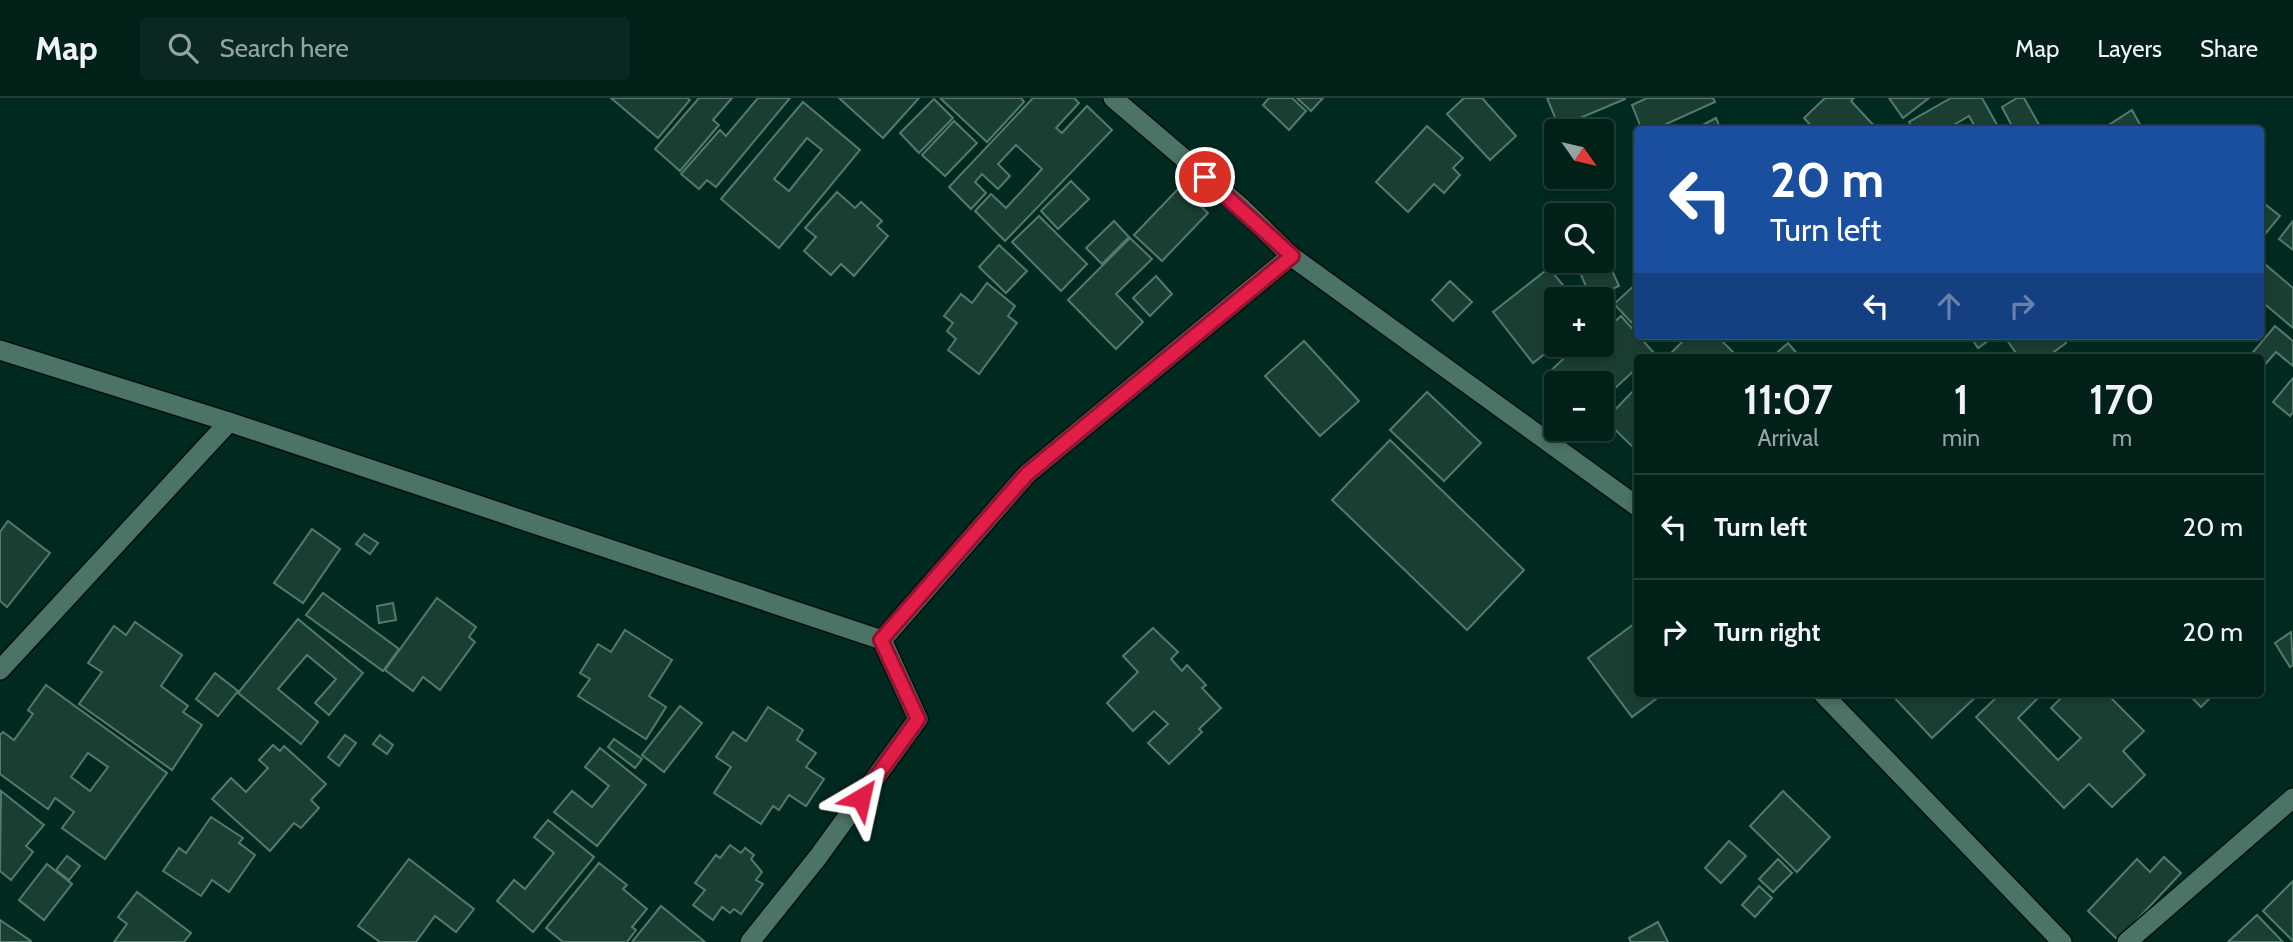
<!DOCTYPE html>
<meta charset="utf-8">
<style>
body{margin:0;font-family:Cabin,sans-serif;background:#0a2821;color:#f1f3f6;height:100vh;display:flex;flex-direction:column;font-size:26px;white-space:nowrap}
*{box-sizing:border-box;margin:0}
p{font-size:23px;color:#95a3a2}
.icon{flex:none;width:38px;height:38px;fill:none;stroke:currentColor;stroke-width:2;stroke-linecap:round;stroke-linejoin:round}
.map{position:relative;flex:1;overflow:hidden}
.panel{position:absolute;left:1634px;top:256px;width:630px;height:343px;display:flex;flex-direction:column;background:#002018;border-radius:7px;box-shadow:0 4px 10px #0003,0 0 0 2px #223e37}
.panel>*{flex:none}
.top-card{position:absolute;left:1634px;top:28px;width:630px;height:214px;border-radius:7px;box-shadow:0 4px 10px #0003,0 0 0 2px #223e37;background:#1a4fa0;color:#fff;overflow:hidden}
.needle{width:46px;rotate:124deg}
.fabs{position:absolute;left:1544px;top:21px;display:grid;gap:14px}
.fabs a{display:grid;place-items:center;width:70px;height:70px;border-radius:7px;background:#002018;box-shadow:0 4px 10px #0003,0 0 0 2px #223e37;font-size:35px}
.pin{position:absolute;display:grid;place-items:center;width:60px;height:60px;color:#fff;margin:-30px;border:4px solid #fff;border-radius:50%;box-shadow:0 2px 7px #0007}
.me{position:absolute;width:77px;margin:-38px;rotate:36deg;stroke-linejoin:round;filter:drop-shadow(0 0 5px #0008)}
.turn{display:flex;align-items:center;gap:24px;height:147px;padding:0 21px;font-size:32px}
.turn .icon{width:91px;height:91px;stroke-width:2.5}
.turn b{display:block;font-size:49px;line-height:60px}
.lanes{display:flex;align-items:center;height:66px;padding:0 21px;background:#0003;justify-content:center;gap:35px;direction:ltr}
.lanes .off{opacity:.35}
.eta{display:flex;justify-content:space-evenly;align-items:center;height:119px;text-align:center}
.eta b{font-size:42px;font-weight:600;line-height:49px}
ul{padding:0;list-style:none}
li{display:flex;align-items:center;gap:21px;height:105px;padding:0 21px;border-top:2px solid #223e37}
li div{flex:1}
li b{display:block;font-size:26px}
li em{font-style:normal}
header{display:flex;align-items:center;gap:42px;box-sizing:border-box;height:98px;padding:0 35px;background:#002018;border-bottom:2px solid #223e37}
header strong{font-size:33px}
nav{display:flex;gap:38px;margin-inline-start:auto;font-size:24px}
.search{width:490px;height:63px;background:#0a2821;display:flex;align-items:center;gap:18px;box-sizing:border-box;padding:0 24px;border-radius:7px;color:#95a3a2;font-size:26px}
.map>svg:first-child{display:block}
.building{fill:#1b3e33;stroke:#527b6d;stroke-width:2;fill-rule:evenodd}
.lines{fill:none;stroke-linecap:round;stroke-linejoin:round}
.minor-casing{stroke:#00100b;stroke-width:22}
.minor{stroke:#4b7366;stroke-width:19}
.route-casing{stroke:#92132f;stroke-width:18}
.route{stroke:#e11d48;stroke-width:12}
</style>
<header>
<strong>Map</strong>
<div class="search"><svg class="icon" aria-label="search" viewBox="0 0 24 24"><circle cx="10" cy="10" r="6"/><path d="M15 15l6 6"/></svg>Search here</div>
<nav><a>Map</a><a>Layers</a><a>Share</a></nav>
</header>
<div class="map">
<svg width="2293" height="844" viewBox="0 0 2293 844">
<rect width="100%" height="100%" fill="#002a20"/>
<g class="building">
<path d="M611,0h76l3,2 -32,38z"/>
<path d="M699,0h33l-19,22 6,5 -39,46 -25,-22z"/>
<path d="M758,0h32l-74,89 -9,-7 -8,9 -18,-15 39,-44 6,6z"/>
<path d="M839,0h80l-36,40z"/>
<path d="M940,0h81l3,4 -37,40z"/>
<path d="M1033,0h41l5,5 -23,25 6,5 25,-27 25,24 -107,111 -30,-30 16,-17 15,14 36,-39 -26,-24 -18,19 12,12 -12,13 -16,-15 -7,8 11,11 -15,16 -22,-22z"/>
<path d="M1269,0h23l14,13 -17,19 -26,-25z"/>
<path d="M1297,0h26l-12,13z"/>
<path d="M1464,0h18l34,38 -26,24 -43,-46z"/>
<path d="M1547,0h78v1l-66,28z"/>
<path d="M1647,0h66l2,4 -49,22 2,6h-26l-10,-25z"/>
<path d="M1825,0h29l-3,3 27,29h-63l-11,-12z"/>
<path d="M1889,0h40l-26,20z"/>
<path d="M1951,0h31l18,32h-23l-8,-14 -24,14h-32l-4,-8z"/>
<path d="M2017,0h7l18,32h-28l-12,-23z"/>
<path d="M934,1l19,19 -34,35 -19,-20z"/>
<path d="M803,4l57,48 -81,98 -58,-49zM807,40l15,12 -33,41 -15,-12z"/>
<path d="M2132,12l11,20h-42z"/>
<path d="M1716,20l5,12h-28z"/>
<path d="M954,23l23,22 -32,33 -23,-21z"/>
<path d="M1427,28l36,32 -10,10 7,7 -16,18 -10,-9 -26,28 -32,-30z"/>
<path d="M1071,83l18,18 -31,30 -17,-18z"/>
<path d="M1180,89l28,26 -46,48 -28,-26z"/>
<path d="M837,94l18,16 6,-6 21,19 -5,5 11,10 -34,40 -13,-12 -10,11 -27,-24 12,-14 -11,-9z"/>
<path d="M2261,103l19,15 -19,23z"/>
<path d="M1039,118l48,48 -26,27 -49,-49z"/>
<path d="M1114,123l15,16 -27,27 -16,-16z"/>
<path d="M2293,123v29l-14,-11z"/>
<path d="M1130,140l22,21 -36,35 27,28 -27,27 -48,-49z"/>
<path d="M999,147l28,26 -21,22 -27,-26z"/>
<path d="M1601,147l18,41 -28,12 -16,-37h26z"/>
<path d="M2266,167l27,23v40l-32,-27v-30z"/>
<path d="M1549,170l18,22 -17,13 6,7v35l-23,18 -40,-51z"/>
<path d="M1156,178l16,18 -22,22 -17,-18z"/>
<path d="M1450,183l22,21 -19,19 -21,-21z"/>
<path d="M1638,184v35l-6,6 -18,-19z"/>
<path d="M987,185l28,23 -7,10 9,7 -38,51 -31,-24 8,-11 -9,-8 6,-8 -9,-7 17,-22 11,9z"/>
<path d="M1621,218l33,37 -5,4h-11v10l-37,34v-18h-45v7l-12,-13 32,-30 6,5 8,-7h11v-11z"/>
<path d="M2275,228l18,15v25l-17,-14 -15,17v-12h-12z"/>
<path d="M1688,238h29l21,21h-71z"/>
<path d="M1970,238h25l-17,12z"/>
<path d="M2004,238h57l5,7 -19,14h-36l5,-4z"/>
<path d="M1304,243l55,60 -39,35 -55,-60z"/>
<path d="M1788,245l12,14h-28z"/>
<path d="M2293,280v34l-3,4 -17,-14z"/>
<path d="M1638,288v66l-33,-32z"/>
<path d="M1427,294l54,51 -37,38 -54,-51z"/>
<path d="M1390,342l134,130 -57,60 -135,-130z"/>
<path d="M8,423l42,32 -43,54 -7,-6v-69z"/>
<path d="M312,431l28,20 -37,54 -29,-20z"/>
<path d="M364,436l14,9 -8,11 -14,-10z"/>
<path d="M323,495l76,56 -16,22 -77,-56z"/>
<path d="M437,500l39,29 -7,10 6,5 -35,48 -17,-13 -10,14 -28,-21z"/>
<path d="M393,505l3,17 -17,3 -2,-17z"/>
<path d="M298,521l65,54 -34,42 -14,-12 21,-24 -29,-24 -29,34 40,33 -17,22 -63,-51z"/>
<path d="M1638,523v72h26l-32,24 -44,-59z"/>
<path d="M135,524l47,33 -21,31 27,20 -5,6 19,13 -30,45 -93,-66 23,-32 -14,-9 26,-37 12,9z"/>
<path d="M1153,530l25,24 -7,7 11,12 5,-6 19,20 -4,3 19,20 -22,21 3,3 -33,32 -21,-21 20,-19 -14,-13 -21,20 -26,-28 31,-31 -15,-16z"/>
<path d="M625,532l47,30 -23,36 17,11 -20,32 -68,-43 12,-17 -10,-6 18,-29 13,8z"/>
<path d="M2291,534l2,33 -3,2 -15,-24z"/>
<path d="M215,575l23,18 -20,25 -22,-17z"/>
<path d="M46,587l121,88 -62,86 -43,-31 12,-16 -19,-14 -7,11 -48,-35v-39l3,-3 11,8 19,-26 -5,-4zM88,655l20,14 -18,24 -19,-14z"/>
<path d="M1890,595h50l4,5 6,-5h30l-48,45z"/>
<path d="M2001,595h42l-25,25 40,42 23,-22 -30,-30 15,-15h40l38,38 -21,20 22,24 -33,32 -23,-23 -25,24 -88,-91z"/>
<path d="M2187,595h28l-14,14z"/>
<path d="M680,608l22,17 -38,49 -22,-17z"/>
<path d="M768,609l35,23 -6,10 19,13 -10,14 18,12 -18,27 -17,-11 -10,15 -6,-4 -12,18 -47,-31 17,-26 -15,-10 17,-25 13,9z"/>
<path d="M345,637l11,8 -17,23 -11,-9z"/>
<path d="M380,637l13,10 -6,9 -14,-10z"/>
<path d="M614,641l28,20 -7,9 -27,-21z"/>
<path d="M273,647l7,6 4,-5 42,38 -15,16 8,8 -18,20 -7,-5 -24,28 -58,-52 19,-21 15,14 22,-24 -9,-8z"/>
<path d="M600,650l46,37 -49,61 -43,-34 18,-21 20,16 17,-21 -24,-19z"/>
<path d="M1,693l43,34 -18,21 7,6 -22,28 -11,-9z"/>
<path d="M1783,693l47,46 -33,35 -47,-46z"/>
<path d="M211,719l32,21 -4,5 16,12 -26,37 -17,-12 -11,16 -38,-25 16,-23 7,5z"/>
<path d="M548,722l46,37 -61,75 -36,-31 17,-21 11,9 29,-36 -20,-16z"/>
<path d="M1729,743l17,15 -25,27 -16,-15z"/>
<path d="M730,747l11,8 4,-5 9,7 -3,4 11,13 -6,8 7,4 -22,30 -7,-5 -4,4 -8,-6 -9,13 -20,-15 12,-15 -10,-7 21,-28 4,3z"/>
<path d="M67,758l13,10 -11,14 -13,-10z"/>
<path d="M2164,759l17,16 -63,67 -30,-29 49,-52 13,13z"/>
<path d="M409,761l65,50 -18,23 -21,-16 -19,26h-36l-22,-16z"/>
<path d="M1778,761l14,14 -19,19 -14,-13z"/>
<path d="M599,765l28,22 -4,4 24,20 -15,18 4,3 -9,12h-64l-17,-14z"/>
<path d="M47,766l25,20 -28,36 -25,-20z"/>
<path d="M2293,783v60l-30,-30z"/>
<path d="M1759,788l13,12 -17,19 -13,-12z"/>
<path d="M137,794l54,41 -7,9h-70l13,-18 -9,-7z"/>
<path d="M661,808l44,36h-73z"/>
<path d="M2257,817l26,27h-55z"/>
<path d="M0,822l31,21v1h-31z"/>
<path d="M1658,824l10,20h-37l-2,-4z"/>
</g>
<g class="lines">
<defs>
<g id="minor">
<path d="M1113,0l129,110 49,48"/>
<path d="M0,252l229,72"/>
<path d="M0,572l229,-248 653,218 145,-166 264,-218 347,251"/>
<path d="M1822,595l240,249"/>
<path d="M750,844l68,-85 100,-138 -36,-79"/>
<path d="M2127,844l166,-144"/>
</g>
</defs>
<use href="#minor" class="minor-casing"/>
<use href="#minor" class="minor"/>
</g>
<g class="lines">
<defs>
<path id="route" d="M861,700l57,-79 -37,-79 146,-166 265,-218 -87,-79"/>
</defs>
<use href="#route" class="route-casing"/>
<use href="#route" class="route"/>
</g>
</svg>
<div class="fabs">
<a><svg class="needle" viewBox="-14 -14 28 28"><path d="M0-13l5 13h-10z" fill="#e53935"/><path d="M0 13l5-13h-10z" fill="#95a3a2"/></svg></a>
<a><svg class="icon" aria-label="search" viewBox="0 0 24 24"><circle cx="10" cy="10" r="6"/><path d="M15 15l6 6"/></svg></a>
<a>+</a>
<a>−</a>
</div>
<div class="pin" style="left:1205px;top:79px;background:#d93025"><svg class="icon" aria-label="arrive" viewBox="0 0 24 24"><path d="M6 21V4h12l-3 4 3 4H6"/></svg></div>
<svg class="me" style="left:861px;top:700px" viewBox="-20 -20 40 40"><path d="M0-17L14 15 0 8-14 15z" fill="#e11d48" stroke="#fff" stroke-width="4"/></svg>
<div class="top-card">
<div class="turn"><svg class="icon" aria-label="left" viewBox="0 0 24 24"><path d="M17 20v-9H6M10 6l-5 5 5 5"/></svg><div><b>20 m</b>Turn left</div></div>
<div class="lanes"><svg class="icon" aria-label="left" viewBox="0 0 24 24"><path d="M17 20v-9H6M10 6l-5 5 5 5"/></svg><svg class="icon off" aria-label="ahead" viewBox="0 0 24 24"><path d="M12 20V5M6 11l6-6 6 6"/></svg><svg class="icon off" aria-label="right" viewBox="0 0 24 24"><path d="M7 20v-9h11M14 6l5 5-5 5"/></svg></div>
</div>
<section class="panel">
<div class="eta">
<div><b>11:07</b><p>Arrival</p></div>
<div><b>1</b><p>min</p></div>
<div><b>170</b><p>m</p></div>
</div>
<ul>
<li><svg class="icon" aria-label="left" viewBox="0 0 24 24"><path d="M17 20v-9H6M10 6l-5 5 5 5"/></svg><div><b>Turn left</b></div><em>20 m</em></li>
<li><svg class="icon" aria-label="right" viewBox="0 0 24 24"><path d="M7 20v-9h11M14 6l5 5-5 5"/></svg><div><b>Turn right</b></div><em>20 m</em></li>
</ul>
</section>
</div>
